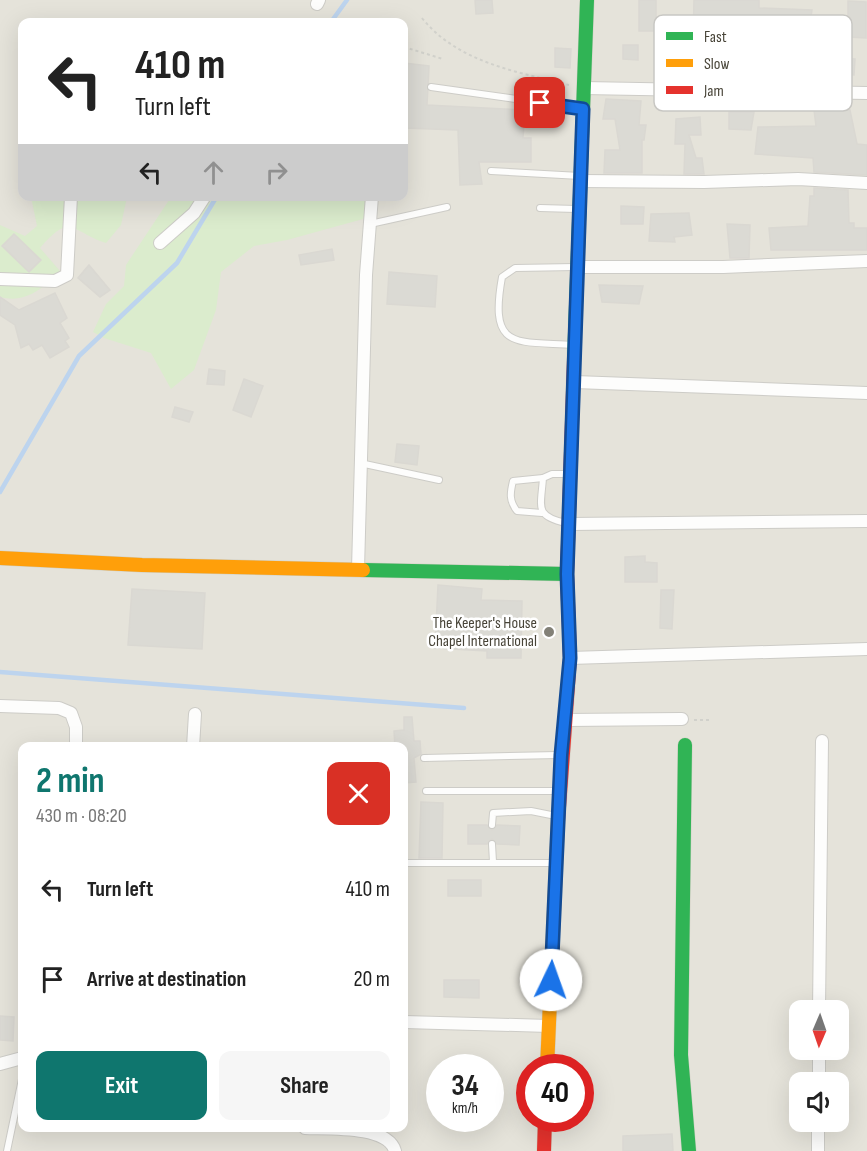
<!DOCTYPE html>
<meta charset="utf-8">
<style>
body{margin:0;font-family:"Sofia Sans Condensed",sans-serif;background:#f6f6f6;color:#222;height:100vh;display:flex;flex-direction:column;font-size:22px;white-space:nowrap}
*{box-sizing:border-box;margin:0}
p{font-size:20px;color:#767676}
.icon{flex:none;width:33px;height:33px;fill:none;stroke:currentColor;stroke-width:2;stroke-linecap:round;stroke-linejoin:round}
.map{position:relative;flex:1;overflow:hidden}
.details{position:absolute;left:18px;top:742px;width:390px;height:390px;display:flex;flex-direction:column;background:#fff;border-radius:12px;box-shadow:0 6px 24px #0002}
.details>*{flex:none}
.top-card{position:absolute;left:18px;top:18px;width:390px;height:183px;border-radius:12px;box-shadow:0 6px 24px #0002;background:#fff;color:#222;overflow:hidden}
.needle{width:39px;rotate:182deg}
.buttons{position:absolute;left:789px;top:1000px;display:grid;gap:12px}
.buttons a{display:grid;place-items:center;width:60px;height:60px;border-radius:12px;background:#fff;box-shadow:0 6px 24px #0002;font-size:30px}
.speed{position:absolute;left:426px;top:1054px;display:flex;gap:12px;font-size:30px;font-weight:700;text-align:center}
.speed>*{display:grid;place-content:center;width:78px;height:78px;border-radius:50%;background:#fff;box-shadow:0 6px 24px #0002;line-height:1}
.speed small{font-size:15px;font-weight:400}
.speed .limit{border:9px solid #d22;background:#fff;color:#111}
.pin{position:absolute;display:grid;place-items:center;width:51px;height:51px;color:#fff;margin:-26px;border-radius:12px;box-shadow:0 3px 9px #0006}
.me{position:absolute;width:66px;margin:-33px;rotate:3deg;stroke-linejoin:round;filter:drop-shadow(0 0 4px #0008)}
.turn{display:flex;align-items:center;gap:21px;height:126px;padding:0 18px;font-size:27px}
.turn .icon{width:78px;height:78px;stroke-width:2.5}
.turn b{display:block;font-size:42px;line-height:51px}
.lanes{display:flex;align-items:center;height:57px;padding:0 18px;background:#0003;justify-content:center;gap:30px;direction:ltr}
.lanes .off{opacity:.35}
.round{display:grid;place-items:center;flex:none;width:63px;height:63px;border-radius:12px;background:#f6f6f6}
.head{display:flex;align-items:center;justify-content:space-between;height:102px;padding:0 18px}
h1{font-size:36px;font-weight:700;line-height:45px;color:#0f766e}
.button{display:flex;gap:12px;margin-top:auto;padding:12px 18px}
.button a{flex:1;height:69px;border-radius:12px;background:#0f766e;color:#fff;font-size:24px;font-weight:700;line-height:69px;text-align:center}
.button a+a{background:#f6f6f6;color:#222}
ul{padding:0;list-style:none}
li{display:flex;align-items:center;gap:18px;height:90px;padding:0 18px}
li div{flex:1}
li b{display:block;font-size:22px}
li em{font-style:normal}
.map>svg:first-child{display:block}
.residential{fill:#e5e3da;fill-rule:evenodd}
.green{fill:#dbeccd}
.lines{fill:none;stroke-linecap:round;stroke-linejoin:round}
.stream{stroke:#bdd4ee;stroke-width:4.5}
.building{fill:#dbdad4;stroke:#dad8d2;stroke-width:1.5}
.lane-casing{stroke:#cdccc7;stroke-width:8}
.street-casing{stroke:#cdccc7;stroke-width:14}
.fast-casing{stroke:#d0cfc3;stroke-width:15}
.slow-casing{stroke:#d0cfc3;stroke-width:15}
.jam-casing{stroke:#d0cfc3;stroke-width:15}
.path{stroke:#d1d1cb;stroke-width:2;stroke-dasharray:3 3;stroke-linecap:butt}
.lane{stroke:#fdfdfc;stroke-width:6}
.street{stroke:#fdfdfc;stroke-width:12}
.fast{stroke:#30b455;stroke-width:14}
.slow{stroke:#ff9f0a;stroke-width:14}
.jam{stroke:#e5322d;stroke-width:14}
.route-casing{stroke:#114b97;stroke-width:15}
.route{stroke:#1a73e8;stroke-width:10}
.poi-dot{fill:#838177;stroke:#fff;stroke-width:2}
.labels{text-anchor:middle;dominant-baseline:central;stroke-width:5;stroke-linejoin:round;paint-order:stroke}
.poi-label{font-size:16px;fill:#484438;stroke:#fff;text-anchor:end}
.key{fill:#fff;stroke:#c8c7c3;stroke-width:1.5}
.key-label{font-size:16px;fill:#484438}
</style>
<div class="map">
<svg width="867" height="1151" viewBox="0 0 867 1151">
<rect width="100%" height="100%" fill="#f1f1ec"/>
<path class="residential" d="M0,0h867v1151h-867zM22,22h382v174h-382zM22,747h382v381h-382zM800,1011h38v39h-38zM440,1068h50v51h-50zM530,1068h50v51h-50zM800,1083h38v39h-38z"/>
<g class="green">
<path d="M31,197h96l-6,28 -15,18c-35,-11 -34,-32 -66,5l20,23c-17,17 -34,33 -60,26v-72l25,11 12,-10z"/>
<path d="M171,197h207l-4,19 -87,24 -33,6 -33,26 -5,38 -22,60 -23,19 -20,-36 -47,-15 -11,-6 13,-28 18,-18 2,-21z"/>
</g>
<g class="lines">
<g class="stream">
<path d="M331,22l16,-22"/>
<path d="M0,492l79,-136 98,-93 40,-67"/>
<path d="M0,672l464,36"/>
</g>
</g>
<g class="building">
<path d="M475,0h17l1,13 -17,1z"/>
<rect x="639" y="0" width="17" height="31"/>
<path d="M694,0h65v8l53,2 -4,27h-36l-1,18 36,2v15l-38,-1v-8l-44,-4v4h-52v-19h20z"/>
<path d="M848,1l18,1v36l-18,-1z"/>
<path d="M623,45h15v15l-15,-1z"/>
<path d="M555,48l16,1 -1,19 -15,-1z"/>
<path d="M833,58l22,1 -1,16 -22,-2z"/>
<path d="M404,63l25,3 -2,39 98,5 -2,28h8v24h-52l3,22 -22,1 -2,-55 -54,-2z"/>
<path d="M606,99l35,2 -2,24h7l-2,15h-2v33h-38l1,-23h15l-5,-31h-12z"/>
<path d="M814,110h36l7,34 10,1v30l-53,-3 -1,-14 -58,-4 3,-27 58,-1z"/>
<path d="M729,112h25l-3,18 -22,-1z"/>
<path d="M700,117l1,18h-12l7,23h6l2,16h-20l1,-30h-10l1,-25z"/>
<path d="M814,188l34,2 1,33h5v5h13v22h-96l-2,-22 39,-2 2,-30h4z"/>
<path d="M621,206l23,1 -1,17h-22z"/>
<path d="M689,213l3,22 -18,2 1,5 -26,-1 2,-27z"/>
<path d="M727,224l23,1 -1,33h-19z"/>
<path d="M14,234l27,26 -12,12 -27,-26z"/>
<path d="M332,249l2,11 -33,5 -2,-10z"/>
<path d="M89,265l21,25 -10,7 -22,-19z"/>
<path d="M389,272l48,4 -2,31 -48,-3z"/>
<path d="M599,285l44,1 -4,18 -37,-2z"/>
<path d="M55,293l12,25 -7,5 9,15 -4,3 4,6 -19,11 -8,-13 -9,5 -4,-6 -8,4 -6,-23 -15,-10v-18l19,13z"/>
<path d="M209,369l16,2 -1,14 -17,-1z"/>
<path d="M244,379l19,7 -12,31 -18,-7z"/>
<path d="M175,407l18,5 -4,10 -17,-5z"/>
<path d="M397,444l22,2 -2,19 -22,-3z"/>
<path d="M645,556v6l12,1v19h-32v-25z"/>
<path d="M438,585l44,4 -1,11 41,1 -1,57h-34v-7l-52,-3z"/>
<path d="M132,589l73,4 -3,56 -74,-4z"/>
<path d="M661,590h13l-2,39 -12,-1z"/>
<path d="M404,717h8l2,24h6l1,13 -7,4 2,24 -12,1v-36h-9l-1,-16 10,-1z"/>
<path d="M421,802l22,1 -1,55h-23z"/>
<path d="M468,825h19l5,5 5,-5 23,1 -1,19 -22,-1 -5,-5 -5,5h-19z"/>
<rect x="448" y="880" width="33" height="16"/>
<path d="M444,980h35v18l-35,-1z"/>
<path d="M0,1016l14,1 -1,24 -13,-1z"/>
<path d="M672,1134l1,17h-50v-15z"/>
</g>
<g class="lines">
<defs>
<g id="lane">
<path d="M431,87l149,21"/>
<path d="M491,171l89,5"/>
<path d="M540,208l36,1"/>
<path d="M370,224l77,-17"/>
<path d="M573,345c-59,-4 -84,5 -71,-68l13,-9 60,-1"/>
<path d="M360,463l79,17"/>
<path d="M542,513l-25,-2c-8,-10 -7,-18 -4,-30l30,-3"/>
<path d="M566,523c-32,-7 -25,-16 -23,-45l9,-4h16"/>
<path d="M424,758l134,-3"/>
<path d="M426,791h131"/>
<path d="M492,825l1,-12 38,-2 25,5"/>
<path d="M492,844l1,18"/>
<path d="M408,863h145"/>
<path d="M7,1151l15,-72"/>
</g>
<g id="street">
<path d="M317,4l2,-4"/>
<path d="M584,88l283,5"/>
<path d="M581,181l123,1 94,-3 69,4"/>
<path d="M160,243l34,-30 11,-17"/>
<path d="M579,267h144l144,-6"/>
<path d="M0,279l55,2 12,-6 4,-79"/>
<path d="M575,382l292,11"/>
<path d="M570,524l297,-3"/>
<path d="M358,569l8,-294 6,-79"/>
<path d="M570,658l297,-9"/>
<path d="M0,706l59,2 12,5 5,14v20"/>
<path d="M566,720l116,-1"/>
<path d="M193,747l2,-33"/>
<path d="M819,1011l3,-270"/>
<path d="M404,1022l145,4"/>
<path d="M0,1064l22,-6"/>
<path d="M819,1083v-33"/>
<path d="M305,1128c22,1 83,-3 90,23"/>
<path d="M818,1151v-29"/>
</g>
<g id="fast">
<path d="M574,360l13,-360"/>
<path d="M363,570l204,4"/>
<path d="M685,745l-4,310 8,96"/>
</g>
<g id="slow">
<path d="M0,558l142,7 221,5"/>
<path d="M547,1068l11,-247"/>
</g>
<g id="jam">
<path d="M558,821l12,-163 -3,-84 7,-214"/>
<path d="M544,1151l1,-32"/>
</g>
</defs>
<use href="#lane" class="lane-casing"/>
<use href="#street" class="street-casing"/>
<use href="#fast" class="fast-casing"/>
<use href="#slow" class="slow-casing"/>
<use href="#jam" class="jam-casing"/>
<g class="path">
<path d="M422,18c35,44 95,54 147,67"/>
<path d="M404,47l39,12"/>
<path d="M694,720h16"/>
</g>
<use href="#lane" class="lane"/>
<use href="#street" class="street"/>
<use href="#fast" class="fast"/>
<use href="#slow" class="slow"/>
<use href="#jam" class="jam"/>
</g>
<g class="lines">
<defs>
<path id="route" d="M540,103l43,6 -16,465 3,84 -9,97 -10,225"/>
</defs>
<use href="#route" class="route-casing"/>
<use href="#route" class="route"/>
</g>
<circle class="poi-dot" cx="549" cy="632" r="6"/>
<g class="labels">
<g class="poi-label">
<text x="537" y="623">The Keeper's House<tspan x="537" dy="18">Chapel International</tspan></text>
</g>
</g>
<rect x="654" y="15" width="198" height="96" rx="9" class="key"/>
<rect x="666" y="32" width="27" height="8" fill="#30b455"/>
<rect x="666" y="59" width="27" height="8" fill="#ff9f0a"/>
<rect x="666" y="86" width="27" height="8" fill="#e5322d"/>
<g class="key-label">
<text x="704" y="42">Fast</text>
<text x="704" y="69">Slow</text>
<text x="704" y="96">Jam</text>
</g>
</svg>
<div class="buttons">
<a><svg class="needle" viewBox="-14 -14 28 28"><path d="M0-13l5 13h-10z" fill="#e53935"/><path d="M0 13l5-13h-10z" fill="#767676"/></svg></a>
<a><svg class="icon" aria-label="sound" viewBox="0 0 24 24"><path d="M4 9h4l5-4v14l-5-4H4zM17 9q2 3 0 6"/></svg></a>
</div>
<div class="speed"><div>34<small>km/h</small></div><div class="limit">40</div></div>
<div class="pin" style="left:540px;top:103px;background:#d93025"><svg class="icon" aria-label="arrive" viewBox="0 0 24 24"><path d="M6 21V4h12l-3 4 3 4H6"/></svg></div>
<svg class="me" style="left:551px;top:980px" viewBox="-20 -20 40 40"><circle r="19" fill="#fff"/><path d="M0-13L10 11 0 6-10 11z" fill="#1a73e8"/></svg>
<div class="top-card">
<div class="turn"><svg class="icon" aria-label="left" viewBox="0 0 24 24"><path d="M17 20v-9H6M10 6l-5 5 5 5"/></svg><div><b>410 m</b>Turn left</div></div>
<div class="lanes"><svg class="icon" aria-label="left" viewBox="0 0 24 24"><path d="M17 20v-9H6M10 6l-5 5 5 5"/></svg><svg class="icon off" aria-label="ahead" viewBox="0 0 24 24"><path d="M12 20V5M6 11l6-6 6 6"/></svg><svg class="icon off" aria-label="right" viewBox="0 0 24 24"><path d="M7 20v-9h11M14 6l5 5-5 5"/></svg></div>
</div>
<section class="details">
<div class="head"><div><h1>2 min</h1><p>430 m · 08:20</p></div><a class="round" style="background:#d93025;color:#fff"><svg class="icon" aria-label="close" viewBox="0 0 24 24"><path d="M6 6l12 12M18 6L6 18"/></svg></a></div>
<ul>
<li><svg class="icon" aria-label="left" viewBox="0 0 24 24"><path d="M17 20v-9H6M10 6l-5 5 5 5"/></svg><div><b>Turn left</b></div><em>410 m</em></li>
<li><svg class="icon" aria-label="arrive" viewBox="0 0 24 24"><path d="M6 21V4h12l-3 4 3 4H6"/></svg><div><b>Arrive at destination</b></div><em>20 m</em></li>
</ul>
<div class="button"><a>Exit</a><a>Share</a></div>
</section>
</div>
